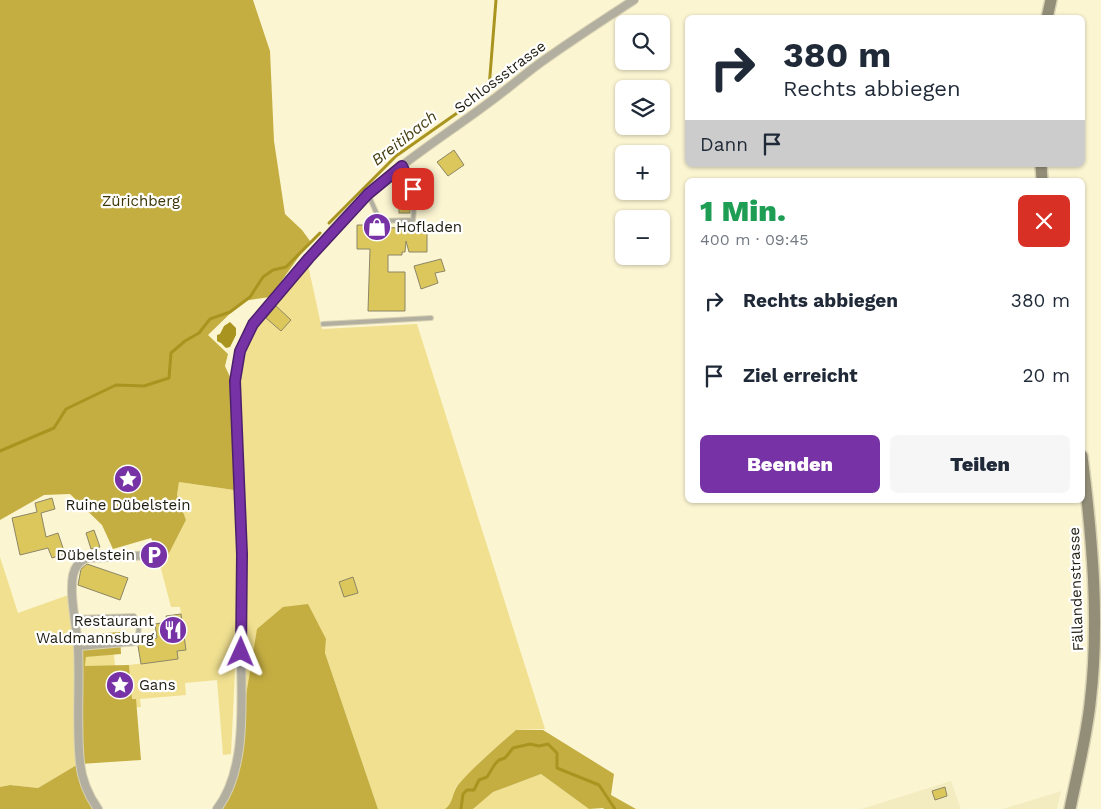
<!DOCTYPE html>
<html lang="de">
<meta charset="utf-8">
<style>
body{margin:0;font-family:"Work Sans",sans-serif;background:#f6f6f7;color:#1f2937;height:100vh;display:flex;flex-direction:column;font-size:19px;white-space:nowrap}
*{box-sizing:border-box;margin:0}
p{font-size:16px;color:#747a83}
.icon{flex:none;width:28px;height:28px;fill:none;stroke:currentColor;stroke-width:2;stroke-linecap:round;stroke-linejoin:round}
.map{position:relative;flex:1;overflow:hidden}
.details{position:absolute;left:685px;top:178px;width:400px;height:325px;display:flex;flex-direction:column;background:#fff;border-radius:8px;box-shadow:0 1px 4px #0004}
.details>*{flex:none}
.guide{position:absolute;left:685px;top:15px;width:400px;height:152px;border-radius:8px;box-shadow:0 1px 4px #0004;background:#fff;color:#1f2937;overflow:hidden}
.tools{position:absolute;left:615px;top:15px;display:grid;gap:10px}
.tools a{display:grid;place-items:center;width:55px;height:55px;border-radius:8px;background:#fff;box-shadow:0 1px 4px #0004;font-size:25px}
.pin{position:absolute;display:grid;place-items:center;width:42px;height:42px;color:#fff;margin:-21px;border-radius:10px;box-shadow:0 2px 8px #0006}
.me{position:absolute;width:55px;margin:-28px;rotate:1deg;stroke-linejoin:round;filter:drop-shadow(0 0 4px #0008)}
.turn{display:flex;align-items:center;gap:18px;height:105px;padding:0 15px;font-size:22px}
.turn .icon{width:65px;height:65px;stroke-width:2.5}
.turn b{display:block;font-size:35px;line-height:42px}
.then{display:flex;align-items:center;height:48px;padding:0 15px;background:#0003;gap:10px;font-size:19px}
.round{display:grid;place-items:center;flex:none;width:52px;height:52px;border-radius:8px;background:#f6f6f7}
.headline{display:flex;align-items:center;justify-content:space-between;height:85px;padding:0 15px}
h1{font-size:30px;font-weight:800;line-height:38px;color:#1e9e55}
.cta{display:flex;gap:10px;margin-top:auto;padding:10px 15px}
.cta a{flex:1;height:58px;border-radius:8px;background:#7732a6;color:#fff;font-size:20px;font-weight:800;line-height:58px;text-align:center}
.cta a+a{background:#f6f6f7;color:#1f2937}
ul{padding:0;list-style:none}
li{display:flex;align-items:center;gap:15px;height:75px;padding:0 15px}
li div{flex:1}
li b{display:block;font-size:19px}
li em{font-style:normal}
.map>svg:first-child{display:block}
.built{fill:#f4ecc1}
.green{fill:#f0e090}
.forest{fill:#c4ae42}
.water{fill:#a99420}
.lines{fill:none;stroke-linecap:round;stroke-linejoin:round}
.stream{stroke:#a99420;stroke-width:3}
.building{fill:#dcc75c;stroke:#8c8666}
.lane-casing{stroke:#d9d2b3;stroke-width:6}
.street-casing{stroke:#d9d2b3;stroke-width:10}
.secondary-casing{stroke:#d9d2b3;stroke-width:14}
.lane{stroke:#b2afa0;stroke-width:4}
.street{stroke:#b2afa0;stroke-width:8}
.secondary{stroke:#928e78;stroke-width:11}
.route-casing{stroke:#4d206c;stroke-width:12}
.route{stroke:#7732a6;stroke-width:9}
.labels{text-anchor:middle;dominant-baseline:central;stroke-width:4.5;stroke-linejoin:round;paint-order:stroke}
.street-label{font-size:15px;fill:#1f1d10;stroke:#fff}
.park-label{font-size:15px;fill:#403708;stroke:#fff}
.poi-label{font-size:15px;fill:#1f1d10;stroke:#fff;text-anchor:start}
.water-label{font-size:16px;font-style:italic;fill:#453d0f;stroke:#fff}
</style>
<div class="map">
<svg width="1101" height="809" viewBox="0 0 1101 809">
<rect width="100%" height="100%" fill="#fcf5d2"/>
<g class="built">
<path d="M951,781l10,28h-100z"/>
<path d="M1061,791l-4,18h-54z"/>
</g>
<g class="green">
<path d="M308,265l14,64 95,-5 128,405 -29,1 -36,32 -24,25 -6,19 -5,3h-67l-53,-156 1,-14 -81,64v-158l-6,-157c2,-14 3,-29 8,-43 11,-29 40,-56 61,-80z"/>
<path d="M179,482l55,8 4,119 -7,145 -8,1 -6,-75 -32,3 1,12 -46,4 1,8 -13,1 -43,-41 1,-10 28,-3 1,12h3l1,7 13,26 -3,-34 49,-6 -1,-8 8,-2 -5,-42h-9l-11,-42 4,-2 22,-43 -9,-25z"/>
<path d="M0,557l18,56 53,-19 4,24 5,145 -42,25 -28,-3 -10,2z"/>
<path d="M541,774l48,35h-116l20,-17z"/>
</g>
<g class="forest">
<path d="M0,0h253l17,51 4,90 11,73 17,16 8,11 -40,56 -27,4 -35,34 20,19 -3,12 5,11 4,113 -55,-8 -2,13 9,25 -22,43 -13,-25 -38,11 -11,-24 -32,-31 -26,1 -44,25z"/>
<path d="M308,604l18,35 -1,14 53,156h-161l15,-28 25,-152 26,-22z"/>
<path d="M120,632l1,22 -35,3 -1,9 44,-1 3,34h4l5,61 -61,4 18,45h-98v-22l10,-2 28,3 42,-25 -2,-128z"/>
<path d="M516,730h27l71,44 -3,21 25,14h-32l-1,-1 -14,1 -48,-35 -48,18 -20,17h-28c8,-5 7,-16 13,-24 17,-20 38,-37 58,-55z"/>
</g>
<path class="water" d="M230,322l6,6v7l-6,12 -4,1 -5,-5 -4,-2v-6l3,-1 4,-8z"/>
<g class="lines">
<g class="stream">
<path d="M485,91l4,-3 7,-88"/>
<path d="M329,223l67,-67 81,-57"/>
<path d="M0,451l54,-23 12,-19 50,-24 28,1 25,-8 2,-25 14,-12 14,-8 11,-14 20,-7 20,-15 13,-20 10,-7 13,-3 34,-34"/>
<path d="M461,809l2,-15 4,-4h7l5,-10 8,-3 8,-13 4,-4 6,-2 8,-10 17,-4 9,2 9,-2 9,9v15l42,17 16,24"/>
</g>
</g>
<g class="building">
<path d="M454,150l10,15 -16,11 -11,-14z"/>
<rect x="399" y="202" width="11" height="11"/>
<path d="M357,225h11v2l34,1v2l25,1v21h-18l-3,-11 -1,11h-3v3h-14v17h17v39h-37l2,-62h-13z"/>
<path d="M441,259l4,12 -10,2 3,10 -17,6 -7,-23z"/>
<path d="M276,306l15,14 -10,11 -15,-13z"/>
<path d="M52,498l3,11 -14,4 5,24 12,-4 7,21 -13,4 -4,-10 -28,7 -8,-37 25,-6 -2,-9z"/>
<path d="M94,530l6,17 -9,2 -5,-16z"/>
<path d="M87,564l41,14 -8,22 -42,-15 3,-16z"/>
<path d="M353,577l5,16 -14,4 -5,-15z"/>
<path d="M181,614l5,36 -9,1 1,8 -37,5 -3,-18 3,-5 16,-3 -2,-14 12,-2 -1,-6z"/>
<path d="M945,787l2,9 -12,4 -3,-9z"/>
</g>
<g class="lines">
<defs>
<g id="lane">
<path d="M368,194l12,27 33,-1c3,-22 -2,-34 -11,-54"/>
<path d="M323,324l108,-6"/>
<path d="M75,618l59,-2 5,11 -2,16 -58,5"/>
</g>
<g id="street">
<path d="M98,809c-10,-14 -16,-28 -18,-46 -4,-38 0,-77 -2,-115 -1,-22 -9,-51 -5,-73 2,-8 6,-14 14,-17l67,-3"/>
<path d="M217,809c31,-40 24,-110 24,-159 1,-53 1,-106 -1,-159 -1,-37 -4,-73 -5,-110 4,-48 33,-75 62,-109 23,-27 45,-55 71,-79 36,-32 77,-58 115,-86 20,-14 38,-30 57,-44 31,-22 63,-43 94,-63"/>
</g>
<g id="secondary">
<path d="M1047,18l4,-18"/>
<path d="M1041,165l1,15"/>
<path d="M1070,809c7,-35 16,-70 20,-105 10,-82 2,-167 -8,-248"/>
</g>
</defs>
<use href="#lane" class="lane-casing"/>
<use href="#street" class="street-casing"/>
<use href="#secondary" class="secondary-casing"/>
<use href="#lane" class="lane"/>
<use href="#street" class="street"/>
<use href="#secondary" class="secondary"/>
</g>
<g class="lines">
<defs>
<path id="route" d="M241,652l1,-98 -7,-173 5,-30 13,-27 56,-66 59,-64 34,-28 11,23"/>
</defs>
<use href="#route" class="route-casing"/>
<use href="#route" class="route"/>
</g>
<defs>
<symbol id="shop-disc" viewBox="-11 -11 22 22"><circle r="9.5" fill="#7732a6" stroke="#fff"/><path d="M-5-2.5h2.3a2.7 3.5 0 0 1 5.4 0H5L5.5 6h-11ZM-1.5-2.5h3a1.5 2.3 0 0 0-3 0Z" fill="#fff"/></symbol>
<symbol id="sight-disc" viewBox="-11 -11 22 22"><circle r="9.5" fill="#7732a6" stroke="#fff"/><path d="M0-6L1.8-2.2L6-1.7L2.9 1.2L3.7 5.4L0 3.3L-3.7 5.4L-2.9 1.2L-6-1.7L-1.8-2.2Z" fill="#fff"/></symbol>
<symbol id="parking-disc" viewBox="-11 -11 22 22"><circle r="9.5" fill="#7732a6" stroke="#fff"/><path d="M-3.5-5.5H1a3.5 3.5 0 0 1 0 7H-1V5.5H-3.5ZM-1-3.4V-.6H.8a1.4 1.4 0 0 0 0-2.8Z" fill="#fff"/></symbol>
<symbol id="restaurant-disc" viewBox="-11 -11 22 22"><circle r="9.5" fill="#7732a6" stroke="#fff"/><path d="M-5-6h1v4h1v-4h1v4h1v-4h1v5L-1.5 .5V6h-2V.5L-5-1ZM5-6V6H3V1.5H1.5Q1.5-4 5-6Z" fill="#fff"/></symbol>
</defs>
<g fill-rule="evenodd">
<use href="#shop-disc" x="361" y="211" width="32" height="32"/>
<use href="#sight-disc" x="112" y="463" width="32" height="32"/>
<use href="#parking-disc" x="138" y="539" width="32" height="32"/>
<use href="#restaurant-disc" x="157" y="614" width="32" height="32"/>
<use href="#sight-disc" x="104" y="669" width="32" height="32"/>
</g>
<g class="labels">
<g class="street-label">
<text transform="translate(500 77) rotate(-37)">Schlossstrasse</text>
<text transform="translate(1076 589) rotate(-92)">Fällandenstrasse</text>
</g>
<g class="park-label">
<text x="141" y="201">Zürichberg</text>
</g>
<g class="poi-label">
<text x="396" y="227">Hofladen</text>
<text x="128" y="505" text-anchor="middle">Ruine Dübelstein</text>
<text x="135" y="555" text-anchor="end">Dübelstein</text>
<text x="154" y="621" text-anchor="end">Restaurant<tspan x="154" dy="17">Waldmannsburg</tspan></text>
<text x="139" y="685">Gans</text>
</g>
<g class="water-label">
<text transform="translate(404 138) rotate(-38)">Breitibach</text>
</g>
</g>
</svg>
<div class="tools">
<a><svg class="icon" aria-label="search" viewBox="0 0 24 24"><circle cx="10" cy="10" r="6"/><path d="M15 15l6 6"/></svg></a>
<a><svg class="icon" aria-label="layers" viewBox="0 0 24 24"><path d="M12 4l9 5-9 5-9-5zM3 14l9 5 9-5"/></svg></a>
<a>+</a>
<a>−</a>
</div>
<div class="pin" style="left:413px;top:189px;background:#d93025"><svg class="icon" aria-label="arrive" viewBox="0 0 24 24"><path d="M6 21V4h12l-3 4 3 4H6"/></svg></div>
<svg class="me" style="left:241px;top:652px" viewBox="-20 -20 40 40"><path d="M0-17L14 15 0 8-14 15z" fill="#7732a6" stroke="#fff" stroke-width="4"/></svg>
<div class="guide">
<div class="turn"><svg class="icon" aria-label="right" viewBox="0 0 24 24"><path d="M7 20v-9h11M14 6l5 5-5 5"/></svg><div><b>380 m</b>Rechts abbiegen</div></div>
<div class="then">Dann<svg class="icon" aria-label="arrive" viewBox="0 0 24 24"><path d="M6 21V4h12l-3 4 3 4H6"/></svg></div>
</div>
<section class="details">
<div class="headline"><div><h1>1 Min.</h1><p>400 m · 09:45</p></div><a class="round" style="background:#d93025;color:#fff"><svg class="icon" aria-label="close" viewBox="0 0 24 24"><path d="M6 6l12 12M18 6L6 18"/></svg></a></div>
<ul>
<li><svg class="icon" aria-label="right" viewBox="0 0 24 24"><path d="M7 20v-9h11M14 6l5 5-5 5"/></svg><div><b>Rechts abbiegen</b></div><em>380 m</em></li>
<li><svg class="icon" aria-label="arrive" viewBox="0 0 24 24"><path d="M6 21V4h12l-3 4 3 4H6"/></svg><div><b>Ziel erreicht</b></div><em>20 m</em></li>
</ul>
<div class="cta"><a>Beenden</a><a>Teilen</a></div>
</section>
</div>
